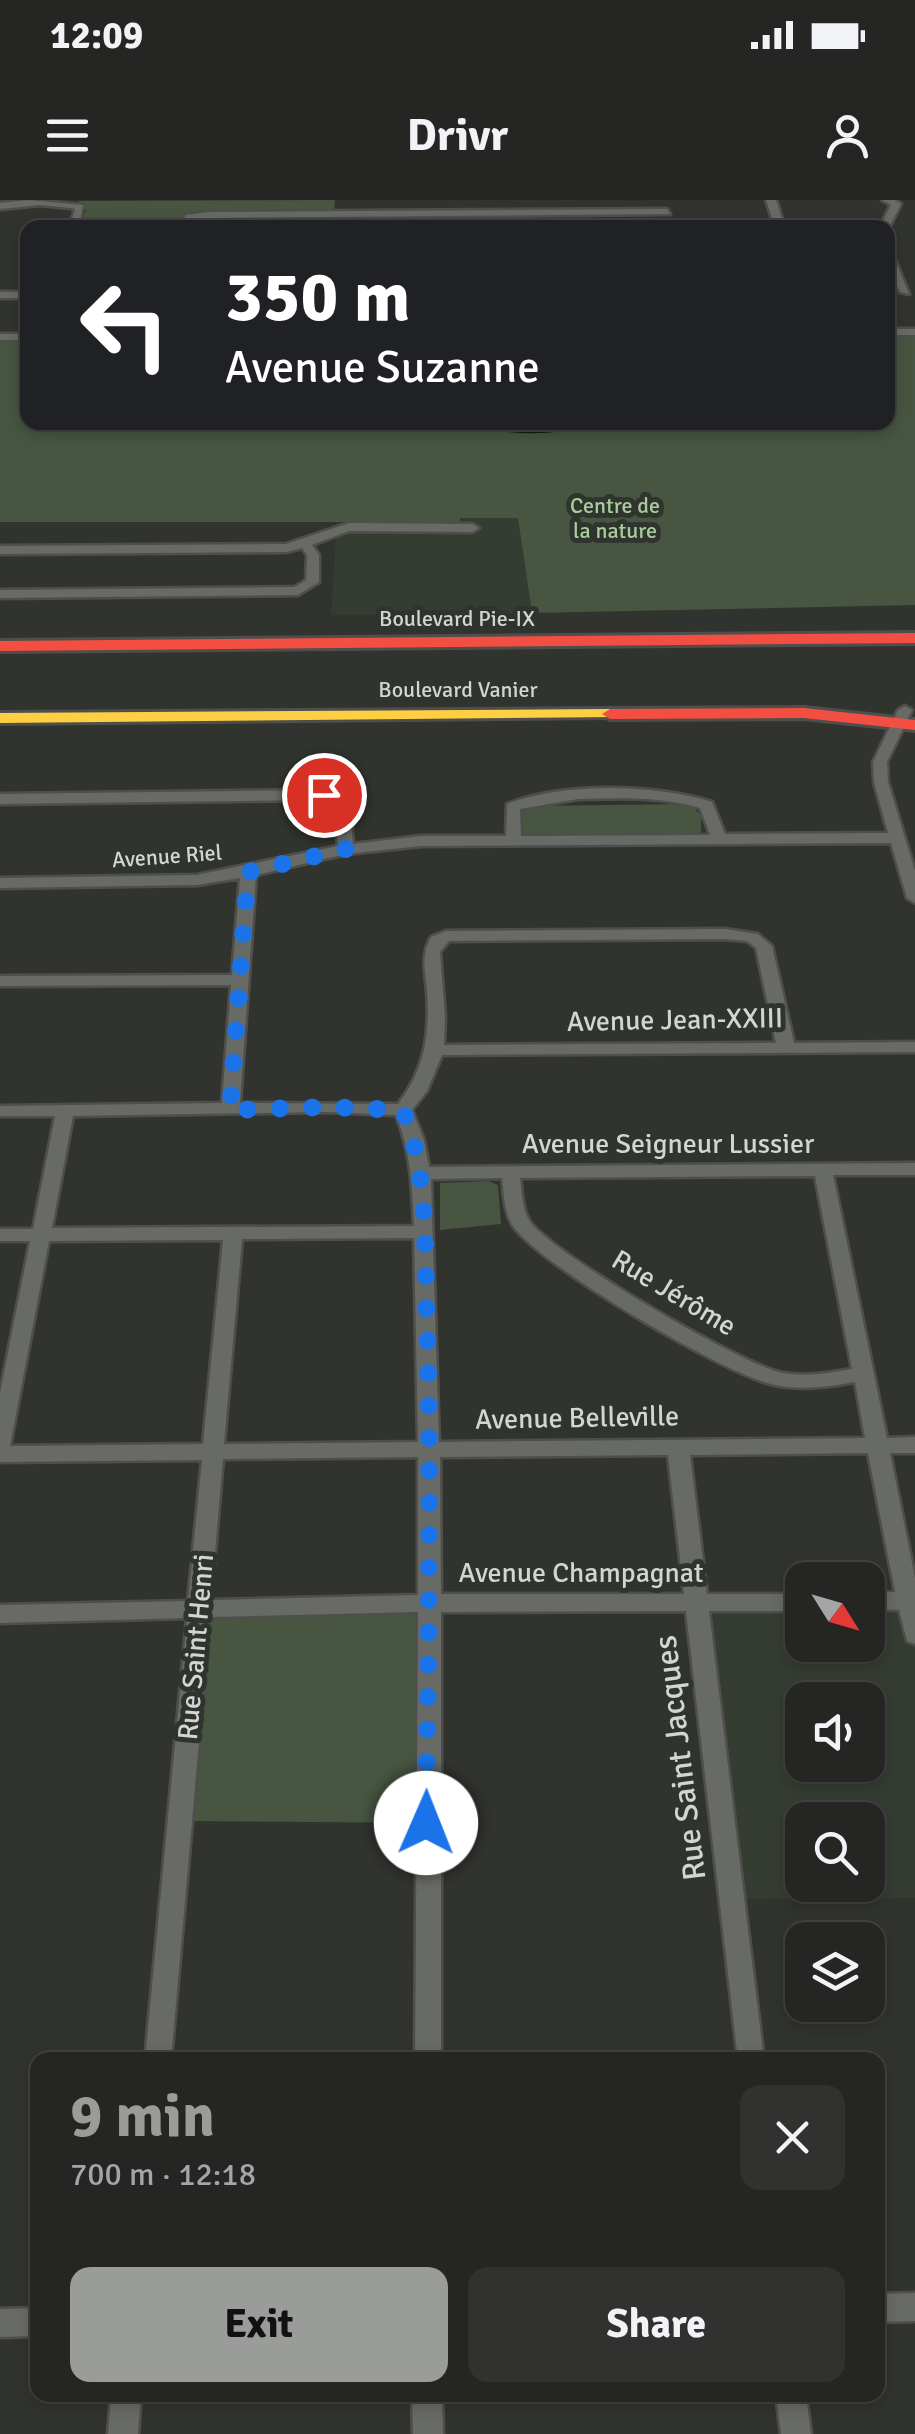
<!DOCTYPE html>
<meta charset="utf-8">
<style>
body{margin:0;font-family:Signika,sans-serif;background:#313230;color:#f1f3f6;height:100vh;display:flex;flex-direction:column;font-size:38px;white-space:nowrap}
*{box-sizing:border-box;margin:0}
p{font-size:32px;color:#a3a5a6}
.icon{flex:none;width:55px;height:55px;fill:none;stroke:currentColor;stroke-width:2;stroke-linecap:round;stroke-linejoin:round}
.map{position:relative;flex:1;overflow:hidden}
.sheet{position:absolute;left:30px;top:1852px;width:855px;height:350px;display:flex;flex-direction:column;background:#252623;border-radius:20px;box-shadow:0 5px 15px #0003,0 0 0 2px #424341}
.sheet>*{flex:none}
.hud{position:absolute;left:20px;top:20px;width:875px;height:210px;border-radius:20px;box-shadow:0 5px 15px #0003,0 0 0 2px #424341;background:#202124;color:#fff;overflow:hidden}
.needle{width:65px;rotate:127deg}
.buttons{position:absolute;left:785px;top:1362px;display:grid;gap:20px}
.buttons a{display:grid;place-items:center;width:100px;height:100px;border-radius:20px;background:#252623;box-shadow:0 5px 15px #0003,0 0 0 2px #424341;font-size:50px}
.pin{position:absolute;display:grid;place-items:center;width:85px;height:85px;color:#fff;margin:-42px;border:5px solid #fff;border-radius:50%;box-shadow:0 2px 10px #0007}
.me{position:absolute;width:110px;margin:-55px;rotate:1deg;stroke-linejoin:round;filter:drop-shadow(0 0 8px #0008)}
.turn{display:flex;align-items:center;gap:35px;height:210px;padding:0 40px;font-size:45px}
.turn .icon{width:130px;height:130px;stroke-width:2.5}
.turn b{display:block;font-size:70px;line-height:85px}
.round{display:grid;place-items:center;flex:none;width:105px;height:105px;border-radius:20px;background:#313230}
.head{display:flex;align-items:center;justify-content:space-between;height:170px;padding:0 40px}
h1{font-size:60px;font-weight:700;line-height:75px;color:#9a9c99}
.button{display:flex;gap:20px;margin-top:auto;padding:20px 40px}
.button a{flex:1;height:115px;border-radius:20px;background:#9a9c99;color:#111;font-size:40px;font-weight:700;line-height:115px;text-align:center}
.button a+a{background:#313230;color:#f1f3f6}
.status{display:flex;justify-content:space-between;align-items:center;height:70px;padding:0 50px;background:#252623;direction:ltr}
.status svg{height:28px;fill:currentColor}
header{display:flex;justify-content:space-between;align-items:center;height:130px;padding:0 40px;background:#252623;font-size:45px;font-weight:700}
.map>svg:first-child{display:block}
.built{fill:#353c32;fill-rule:evenodd}
.green{fill:#475541}
.water{fill:#101f0a}
.lines{fill:none;stroke-linecap:round;stroke-linejoin:round}
.street-casing{stroke:#4e4f4c;stroke-width:5}
.slow-casing{stroke:#4e4f4c;stroke-width:6}
.jam-casing{stroke:#4e4f4c;stroke-width:6}
.street{fill:#686a66;fill-rule:evenodd}
.slow{fill:#ffcf43;fill-rule:evenodd}
.jam{fill:#f24e42;fill-rule:evenodd}
.route{stroke:#1a73e8;stroke-width:18;stroke-dasharray:0 32.4}
.labels{text-anchor:middle;dominant-baseline:central;stroke-width:10;stroke-linejoin:round;paint-order:stroke}
.far-park-label{font-size:22px;fill:#a9cc9b;stroke:#30342e}
.far-street-label{font-size:22px;fill:#d3d5d2;stroke:#30342e}
.street-label{font-size:28px;fill:#d3d5d2;stroke:#30342e}
.near-street-label{font-size:32px;fill:#d3d5d2;stroke:#30342e}
</style>
<div class="status"><b>12:09</b><svg viewBox="0 0 49 12"><path d="M0 12V9h3v3zM5 12V6h3v6zM10 12V3h3v9zM15 12V0h3v12zM26 1h20v11H26zM47 4h2v5h-2z"/></svg></div>
<header><svg class="icon" aria-label="menu" viewBox="0 0 24 24"><path d="M4 6h16M4 12h16M4 18h16"/></svg>Drivr<svg class="icon" aria-label="person" viewBox="0 0 24 24"><circle cx="12" cy="8" r="4"/><path d="M4 21q1-7 8-7t8 7"/></svg></header>
<div class="map">
<svg width="915" height="2234" viewBox="0 0 915 2234">
<rect width="100%" height="100%" fill="#31332f"/>
<g class="built">
<path d="M459,318h60l13,95 -201,2 6,-92 122,-1z"/>
<path d="M868,1401h40l7,34v263l-183,1 -35,-297h105v43h66zM802,1500h66v65h-66zM802,1620h66v65h-66z"/>
</g>
<g class="green">
<path d="M335,0l-1,13 -130,1 -21,3 -9,7h-94l6,-14 -8,-9z"/>
<path d="M888,136h27v269l-383,8 -14,-95h-58v4h-460v-182h27l1,82h860z"/>
<path d="M689,604l12,11v20l-175,3 -4,-4 -1,-20 5,-8z"/>
<path d="M488,981l10,4 3,39 -61,6v-47z"/>
<path d="M429,1403l-3,220 -245,-2 17,-211z"/>
</g>
<path class="water" d="M466,223h136c-39,12 -93,15 -136,0z"/>
<g class="lines">
<defs>
<g id="street">
<path d="M28,0l55,5 -4,23h-10l6,-19 -4,-1 -31,-3 -40,4v-6z"/>
<path d="M766,0h10l9,28h-10z"/>
<path d="M882,0h13l6,4 -13,26 -9,-2 12,-23z"/>
<path d="M667,9l3,5 -460,4 -18,2 -4,8h-10l8,-13 24,-3z"/>
<path d="M888,52l5,3 16,39 -9,-2 -12,-27z"/>
<rect x="0" y="92" width="28" height="6"/>
<rect x="888" y="129" width="27" height="6"/>
<rect x="0" y="134" width="28" height="6"/>
<path d="M349,323l124,1 6,4 -6,4 -124,-1 -37,14 7,10v27l-21,13 -298,3v-8l295,-3 11,-7 1,-25 -5,-7 -16,4 -286,2v-8l286,-2z"/>
<path d="M905,506l7,4 -25,52 1,20 27,89v32l-8,-5 -16,-55 -470,3 -75,8 -90,21 -16,228 158,1c27,-35 32,-70 29,-113 -2,-20 -6,-37 4,-54l15,-6 279,-2 33,5 14,12 22,97 121,-1v10l-473,3 -15,36 -15,19 12,30 5,27 486,-4v12h-82l54,263 28,-1v16h-25l25,125v66l-8,-3 -8,-31 -31,-1v-16l27,-1 -27,-139 -178,2 17,139h95v17h-93l55,449h-26l-52,-449 -245,1v448h-26l3,-448 -208,5 -39,443h-26l42,-442 -187,5v-18l188,-4 14,-141 -202,2v-69l30,-152h-30v-12h33l22,-113h-55v-10l222,-3 9,-118 -231,1v-10l232,-1 8,-97 -43,7 -197,3v-10l197,-3 141,-29 -3,-28 -6,-16 -6,-2 -323,4v-10l325,-4 19,9 7,19 2,26 68,-8h85l1,-32c57,-22 147,-20 205,-2l13,32 163,-1 -14,-51 -1,-20 25,-52zM578,599c40,-1 83,-3 122,9l10,27 -189,1 -1,-27zM725,739l22,2 9,7 20,95 -332,2 1,-28 -5,-65 9,-11zM326,912l70,3c15,37 16,72 18,111l-362,2 21,-112zM815,976l37,193c-23,4 -46,8 -69,4 -42,-8 -226,-117 -252,-150 -9,-12 -9,-31 -11,-45zM502,978c2,17 2,37 13,51 34,41 204,142 256,155 28,7 56,3 84,-2l10,56 -426,4 -8,-263zM414,1038l4,204 -194,2 18,-205zM223,1040l-20,204 -193,2 39,-205zM668,1255l16,139h-243l-1,-137zM418,1257v138l-207,5 12,-141z"/>
<path d="M915,2093v28l-37,1v-28z"/>
<path d="M38,2108v28l-38,1v-28z"/>
<path d="M111,2195h30l-3,39h-30z"/>
<path d="M412,2195h30l1,39h-30z"/>
<path d="M776,2195h30l5,39h-30z"/>
</g>
<path id="slow" d="M610,509l8,5 -2,3 -616,6v-10z"/>
<g id="jam">
<path d="M915,433v10l-915,8v-10z"/>
<path d="M804,508l111,12v10l-111,-12 -194,1 -8,-5 8,-5z"/>
</g>
</defs>
<use href="#street" class="street-casing"/>
<use href="#slow" class="slow-casing"/>
<use href="#jam" class="jam-casing"/>
<use href="#street" class="street"/>
<use href="#slow" class="slow"/>
<use href="#jam" class="jam"/>
</g>
<g class="lines">
<path class="route" d="M324,595l12,4 8,19 2,31 -98,23 -18,238 96,-3 77,3c27,69 21,145 24,218 5,165 1,330 -1,495"/>
</g>
<g class="labels">
<g class="far-park-label">
<text x="615" y="305">Centre de<tspan x="615" dy="25">la nature</tspan></text>
</g>
<g class="far-street-label">
<text x="457" y="418">Boulevard Pie-IX</text>
<text x="458" y="489">Boulevard Vanier</text>
<text transform="translate(167 656) rotate(-4)">Avenue Riel</text>
</g>
<g class="street-label">
<text transform="translate(675 820) rotate(-1)">Avenue Jean-XXIII</text>
<text x="668" y="944">Avenue Seigneur Lussier</text>
<text transform="translate(674 1093) rotate(31)">Rue Jérôme</text>
<text transform="translate(577 1218) rotate(-1)">Avenue Belleville</text>
<text x="581" y="1373">Avenue Champagnat</text>
<text transform="translate(196 1447) rotate(-85)">Rue Saint Henri</text>
</g>
<g class="near-street-label">
<text transform="translate(680 1558) rotate(-97)">Rue Saint Jacques</text>
</g>
</g>
</svg>
<div class="buttons">
<a><svg class="needle" viewBox="-14 -14 28 28"><path d="M0-13l5 13h-10z" fill="#e53935"/><path d="M0 13l5-13h-10z" fill="#a3a5a6"/></svg></a>
<a><svg class="icon" aria-label="sound" viewBox="0 0 24 24"><path d="M4 9h4l5-4v14l-5-4H4zM17 9q2 3 0 6"/></svg></a>
<a><svg class="icon" aria-label="search" viewBox="0 0 24 24"><circle cx="10" cy="10" r="6"/><path d="M15 15l6 6"/></svg></a>
<a><svg class="icon" aria-label="layers" viewBox="0 0 24 24"><path d="M12 4l9 5-9 5-9-5zM3 14l9 5 9-5"/></svg></a>
</div>
<div class="pin" style="left:324px;top:595px;background:#d93025"><svg class="icon" aria-label="arrive" viewBox="0 0 24 24"><path d="M6 21V4h12l-3 4 3 4H6"/></svg></div>
<svg class="me" style="left:426px;top:1623px" viewBox="-20 -20 40 40"><circle r="19" fill="#fff"/><path d="M0-13L10 11 0 6-10 11z" fill="#1a73e8"/></svg>
<div class="hud">
<div class="turn"><svg class="icon" aria-label="left" viewBox="0 0 24 24"><path d="M17 20v-9H6M10 6l-5 5 5 5"/></svg><div><b>350 m</b>Avenue Suzanne</div></div>
</div>
<section class="sheet">
<div class="head"><div><h1>9 min</h1><p>700 m · 12:18</p></div><a class="round"><svg class="icon" aria-label="close" viewBox="0 0 24 24"><path d="M6 6l12 12M18 6L6 18"/></svg></a></div>
<div class="button"><a>Exit</a><a>Share</a></div>
</section>
</div>
